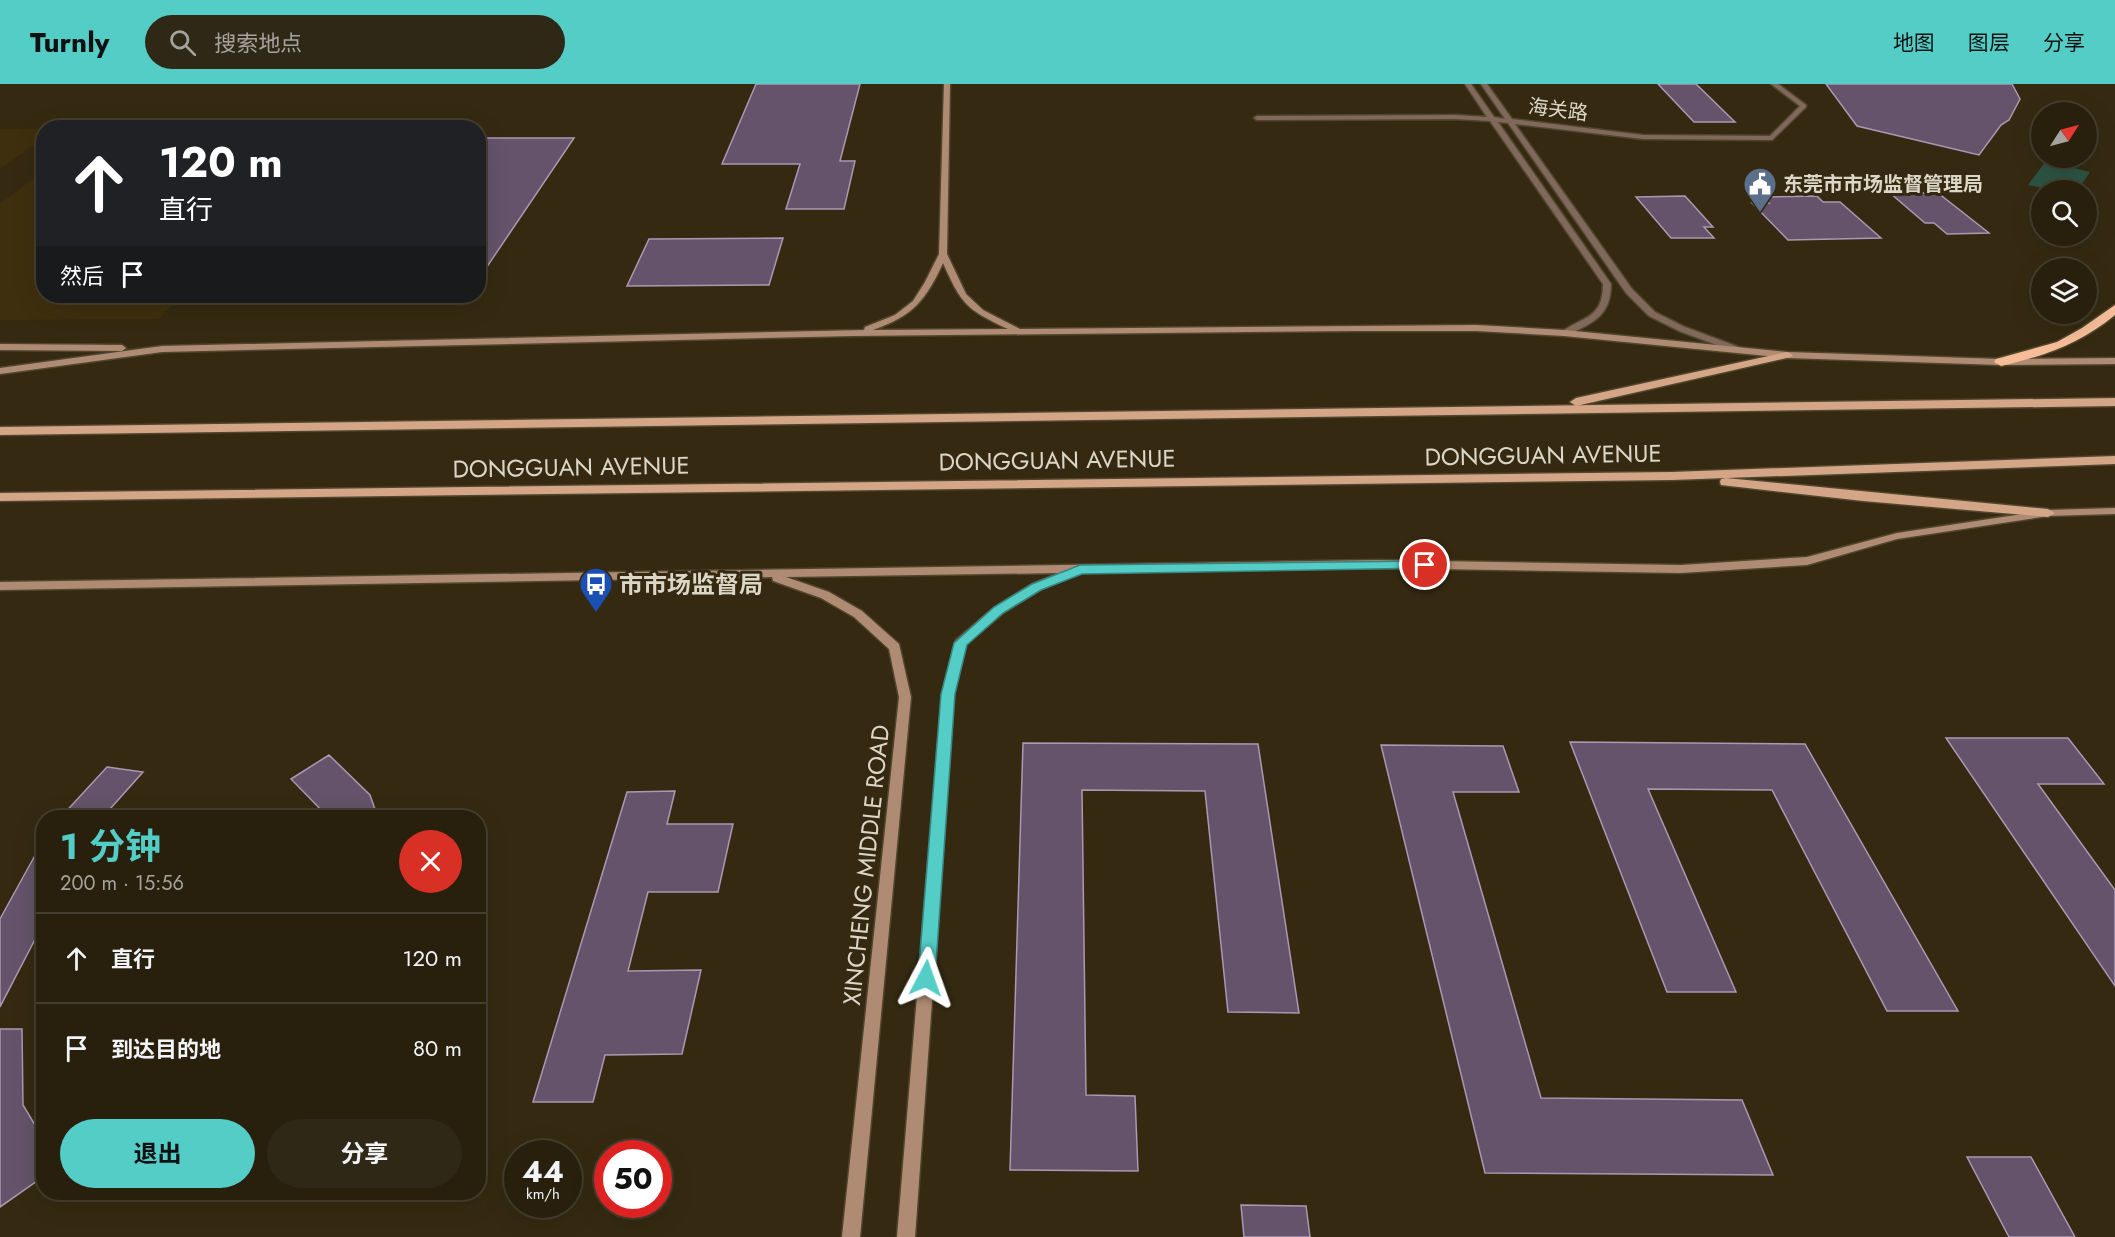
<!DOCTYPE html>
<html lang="zh">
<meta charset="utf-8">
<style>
body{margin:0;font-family:Jost,"Noto Sans SC",sans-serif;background:#302816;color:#f1f3f6;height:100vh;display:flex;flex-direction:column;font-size:22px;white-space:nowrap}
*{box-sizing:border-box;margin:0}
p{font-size:20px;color:#a5a39d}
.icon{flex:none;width:33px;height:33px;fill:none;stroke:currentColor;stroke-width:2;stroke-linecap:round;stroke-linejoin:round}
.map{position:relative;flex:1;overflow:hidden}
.side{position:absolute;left:36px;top:726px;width:450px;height:390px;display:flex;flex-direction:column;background:#28200d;border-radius:24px;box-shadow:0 6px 24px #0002,0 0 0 2px #443e2e}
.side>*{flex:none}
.guide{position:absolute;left:36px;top:36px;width:450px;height:183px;border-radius:24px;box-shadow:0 6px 24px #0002,0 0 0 2px #443e2e;background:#202124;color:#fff;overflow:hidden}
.needle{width:39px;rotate:54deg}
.buttons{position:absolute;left:2031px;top:18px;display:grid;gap:12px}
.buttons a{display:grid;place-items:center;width:66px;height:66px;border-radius:50%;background:#28200d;box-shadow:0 6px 24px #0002,0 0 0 2px #443e2e;font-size:30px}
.speed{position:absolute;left:504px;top:1056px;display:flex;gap:12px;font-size:30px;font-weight:700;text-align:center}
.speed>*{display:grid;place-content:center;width:78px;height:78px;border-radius:50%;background:#28200d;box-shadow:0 6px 24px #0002,0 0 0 2px #443e2e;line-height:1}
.speed small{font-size:15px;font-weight:400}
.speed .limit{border:9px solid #d22;background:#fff;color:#111}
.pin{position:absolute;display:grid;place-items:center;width:51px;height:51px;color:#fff;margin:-26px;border:3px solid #fff;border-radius:50%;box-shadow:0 2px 6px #0007}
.me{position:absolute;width:66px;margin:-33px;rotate:4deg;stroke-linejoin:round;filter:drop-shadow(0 0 4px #0008)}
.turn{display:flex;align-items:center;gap:21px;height:126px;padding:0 24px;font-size:27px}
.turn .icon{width:78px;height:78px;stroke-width:2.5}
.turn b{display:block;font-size:42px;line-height:51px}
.then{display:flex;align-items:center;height:57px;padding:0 24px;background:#0003;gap:12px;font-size:22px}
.round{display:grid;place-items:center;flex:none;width:63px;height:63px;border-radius:32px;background:#302816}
.headline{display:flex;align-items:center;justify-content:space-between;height:102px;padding:0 24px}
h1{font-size:36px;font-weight:700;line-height:45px;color:#54cdc7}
.action{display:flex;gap:12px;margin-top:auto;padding:12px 24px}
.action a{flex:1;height:69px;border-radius:36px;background:#54cdc7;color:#111;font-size:24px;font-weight:700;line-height:69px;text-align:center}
.action a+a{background:#302816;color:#f1f3f6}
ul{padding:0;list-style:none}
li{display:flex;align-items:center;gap:18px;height:90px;padding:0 24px;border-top:2px solid #443e2e}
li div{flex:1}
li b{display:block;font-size:22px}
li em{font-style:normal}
header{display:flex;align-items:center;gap:36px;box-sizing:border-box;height:84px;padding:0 30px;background:#54cdc7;color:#111}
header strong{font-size:28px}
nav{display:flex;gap:33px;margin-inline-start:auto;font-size:21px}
.search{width:420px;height:54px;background:#302816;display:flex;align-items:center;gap:15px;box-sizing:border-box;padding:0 21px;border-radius:33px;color:#a5a39d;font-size:22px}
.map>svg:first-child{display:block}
.built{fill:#3e300e}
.green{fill:#2d5443}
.building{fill:#64536a;stroke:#ab98b2;stroke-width:1.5}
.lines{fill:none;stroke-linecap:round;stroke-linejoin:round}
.street-casing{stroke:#50462e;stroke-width:3}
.secondary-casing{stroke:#50462e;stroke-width:3}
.primary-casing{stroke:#50462e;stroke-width:3}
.highway-casing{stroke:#50462e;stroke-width:3}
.street{fill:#80695a;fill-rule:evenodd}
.secondary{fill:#b08b73;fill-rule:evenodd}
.primary{fill:#d5a587;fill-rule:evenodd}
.highway{fill:#f6bd98;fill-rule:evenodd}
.route{fill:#54cdc7;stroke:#378581;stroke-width:1.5}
.labels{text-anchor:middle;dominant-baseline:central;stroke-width:6;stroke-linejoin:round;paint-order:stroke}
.far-street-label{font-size:20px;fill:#dcd6c7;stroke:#352a11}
.far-poi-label{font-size:20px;font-weight:bold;fill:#dcd6c7;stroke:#352a11;text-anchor:start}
.street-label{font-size:24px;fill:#dcd6c7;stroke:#352a11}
.poi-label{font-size:24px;font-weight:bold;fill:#dcd6c7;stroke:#352a11;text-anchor:start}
</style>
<header>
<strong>Turnly</strong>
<div class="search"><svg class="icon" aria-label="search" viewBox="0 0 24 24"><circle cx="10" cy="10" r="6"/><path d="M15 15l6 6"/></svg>搜索地点</div>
<nav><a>地图</a><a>图层</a><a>分享</a></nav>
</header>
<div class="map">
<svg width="2115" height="1153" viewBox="0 0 2115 1153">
<rect width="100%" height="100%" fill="#352a11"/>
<g class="built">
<path d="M0,45h43v9l-43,31z"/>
<path d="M43,87l1,125h138l-24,23 -158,1v-116z"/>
</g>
<path class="green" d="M2046,77l44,11 -12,18h-27l-23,-5z"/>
<g class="building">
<path d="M756,0h104l-20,77h15l-11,48h-58l14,-45h-78z"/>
<path d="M1658,0h38l39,38h-41z"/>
<path d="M1826,0h186l8,15 -11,21 -8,5 -22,30 -122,-29z"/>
<path d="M478,54h96l-96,142z"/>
<path d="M1890,109h48l51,40 -42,1 -13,-11h-9z"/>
<path d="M1685,112l28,31h-9l10,11h-43l-35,-41z"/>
<path d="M1817,112l6,6h17l41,36 -93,2 -36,-37h17l-6,-6z"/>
<path d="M783,154l-14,47 -142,1 22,-47z"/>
<path d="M1946,654h122l36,46h-66l77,106v96z"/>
<path d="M1570,658l235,2 153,267h-71l-115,-221 -124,-1 88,203h-69z"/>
<path d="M1023,659l235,1 41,269 -71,-1 -23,-221 -123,-1 4,305 49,1 3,75 -128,-1z"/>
<path d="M1381,661l122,1 16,46h-66l88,306 201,2 31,75 -288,-2z"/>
<path d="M329,671l41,40 8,23h-49l-38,-39z"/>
<path d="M107,683l36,5 -41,46h-42z"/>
<path d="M675,707l-8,33h66l-15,68h-70l-20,79 73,-1 -19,84 -77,1 -12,47h-60l94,-310z"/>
<path d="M44,755v83l-44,85v-88z"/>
<path d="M0,945h22l1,76 21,35v36l-44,31z"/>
<path d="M1967,1073h64l44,80h-66z"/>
<path d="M1241,1121l65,1 4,31h-66z"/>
</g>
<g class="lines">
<defs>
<path id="street" d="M1465,0h6l23,33 11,2 -24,-35h6l25,35 131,16 127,1 30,-30 -29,-22h7l28,21v2l-34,33 -129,-1 -128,-15 117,165 23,23 30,15 59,22v4h-6l-59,-22 -30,-15 -23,-23 -118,-170 -10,-1 113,162c0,32 -18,39 -44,51l-7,-2c22,-17 43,-13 43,-49l-113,-163 -35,-2 -198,1 -3,-2 3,-2 198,-1 32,2z"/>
<g id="secondary">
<path d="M944,0h6l-3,170 19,40 17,16 37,19 456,-4 88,5 223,22 214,7 114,-1v6l-114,1 -214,-7 -223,-22 -88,-5h-121l-502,5 -691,16 -162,22v-6l162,-22 702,-16 1,-3 30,-12 18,-14 12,-19 14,-28zM943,179c19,42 23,46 65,66l-135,1c40,-14 53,-30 70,-67z"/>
<path d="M0,260l122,1 4,3 -4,3 -122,-1z"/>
<path d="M2115,424v6l-67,2 -151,23 -90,26 -126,8 -303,-5 -301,4 -37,18 -37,23 -38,32 -11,50 -39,542h-18l45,-542 14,-55 39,-33 37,-23 28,-11 -274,4 43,15 33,19 37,33 12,53 -51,540h-18l57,-540 -10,-48 -35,-32 -33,-19 -48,-17 -1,-4 -772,13v-8l1378,-22 303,5 126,-8 90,-24 151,-23z"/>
</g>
<g id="primary">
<path d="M1787,268l6,3 -2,2 -215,49 -6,-4 6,-4z"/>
<path d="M2115,314v8l-2115,29v-8z"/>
<path d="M2115,372v8l-443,16 -1672,21v-8l1672,-21z"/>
<path d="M1726,394l322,31 7,4 -7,4 -185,-16 -142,-16 -1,-3 1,-3z"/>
</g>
<path id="highway" d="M2115,221v10c-35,29 -71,41 -114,51l-7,-4 2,-3 61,-17 25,-14z"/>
</defs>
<use href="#street" class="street-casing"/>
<use href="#secondary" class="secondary-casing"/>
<use href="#primary" class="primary-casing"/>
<use href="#highway" class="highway-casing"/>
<use href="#street" class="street"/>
<use href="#secondary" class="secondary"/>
<use href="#primary" class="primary"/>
<use href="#highway" class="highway"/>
</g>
<path class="route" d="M1425,477l4,1 2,3 -2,3 -347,6 -41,16 -38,23 -36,32 -12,49 -20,284 -3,5 -6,2 -6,-2 -2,-5 23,-284 13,-51 40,-36 38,-23 48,-19z"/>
<defs>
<symbol id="civic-pin" viewBox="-11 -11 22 30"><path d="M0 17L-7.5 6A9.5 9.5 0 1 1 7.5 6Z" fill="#5c6f8a" stroke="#352a11"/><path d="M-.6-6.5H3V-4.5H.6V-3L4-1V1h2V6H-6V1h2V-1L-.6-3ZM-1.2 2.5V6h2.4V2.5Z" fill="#fff"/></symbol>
<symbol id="bus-pin" viewBox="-11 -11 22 30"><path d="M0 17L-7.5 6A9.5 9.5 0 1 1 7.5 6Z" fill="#1a4fb4" stroke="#352a11"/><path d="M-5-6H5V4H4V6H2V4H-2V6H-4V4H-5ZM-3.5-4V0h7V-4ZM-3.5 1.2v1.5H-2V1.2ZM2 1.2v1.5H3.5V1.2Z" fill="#fff"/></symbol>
</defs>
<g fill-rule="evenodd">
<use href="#civic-pin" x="1741" y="81" width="38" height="52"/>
<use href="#bus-pin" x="577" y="481" width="38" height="52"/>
</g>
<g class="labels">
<g class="far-street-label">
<text transform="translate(1558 26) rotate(7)">海关路</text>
</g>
<g class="far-poi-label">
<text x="1783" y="100">东莞市市场监督管理局</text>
</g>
<g class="street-label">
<text transform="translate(1543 371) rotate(-1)">DONGGUAN AVENUE</text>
<text transform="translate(1057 376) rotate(-1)">DONGGUAN AVENUE</text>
<text transform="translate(571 383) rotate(-1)">DONGGUAN AVENUE</text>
<text transform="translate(866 781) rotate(-84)">XINCHENG MIDDLE ROAD</text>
</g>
<g class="poi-label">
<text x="619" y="500">市市场监督局</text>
</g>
</g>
</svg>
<div class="buttons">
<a><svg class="needle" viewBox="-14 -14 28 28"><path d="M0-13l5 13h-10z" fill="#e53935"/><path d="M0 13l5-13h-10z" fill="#a5a39d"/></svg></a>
<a><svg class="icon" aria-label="search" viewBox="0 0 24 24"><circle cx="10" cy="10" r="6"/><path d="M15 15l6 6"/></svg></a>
<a><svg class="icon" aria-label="layers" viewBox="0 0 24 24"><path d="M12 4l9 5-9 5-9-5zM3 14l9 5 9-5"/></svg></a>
</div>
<div class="speed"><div>44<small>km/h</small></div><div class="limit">50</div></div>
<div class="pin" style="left:1425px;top:481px;background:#d93025"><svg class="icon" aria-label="arrive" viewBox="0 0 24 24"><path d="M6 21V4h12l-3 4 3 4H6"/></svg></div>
<svg class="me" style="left:926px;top:894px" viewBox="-20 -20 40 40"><path d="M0-17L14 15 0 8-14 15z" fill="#54cdc7" stroke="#fff" stroke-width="4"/></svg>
<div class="guide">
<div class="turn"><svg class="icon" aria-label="ahead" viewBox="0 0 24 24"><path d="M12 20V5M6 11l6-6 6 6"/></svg><div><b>120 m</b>直行</div></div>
<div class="then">然后<svg class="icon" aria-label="arrive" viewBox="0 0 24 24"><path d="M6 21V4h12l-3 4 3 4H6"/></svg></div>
</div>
<section class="side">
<div class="headline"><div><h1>1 分钟</h1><p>200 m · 15:56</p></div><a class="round" style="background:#d93025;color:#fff"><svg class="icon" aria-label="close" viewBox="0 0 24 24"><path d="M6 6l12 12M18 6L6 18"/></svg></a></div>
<ul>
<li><svg class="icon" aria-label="ahead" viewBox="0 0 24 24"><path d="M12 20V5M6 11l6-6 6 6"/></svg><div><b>直行</b></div><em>120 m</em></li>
<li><svg class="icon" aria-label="arrive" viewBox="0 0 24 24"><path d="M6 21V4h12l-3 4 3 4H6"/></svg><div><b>到达目的地</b></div><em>80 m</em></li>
</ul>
<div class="action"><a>退出</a><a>分享</a></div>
</section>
</div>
